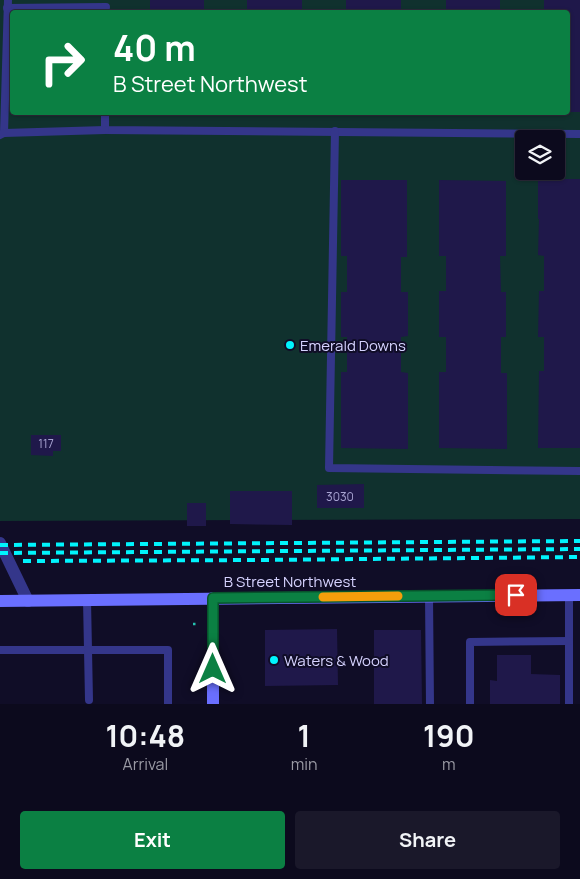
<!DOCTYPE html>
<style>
body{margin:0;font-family:Manrope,sans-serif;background:#1a182a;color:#f1f3f6;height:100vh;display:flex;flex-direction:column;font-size:19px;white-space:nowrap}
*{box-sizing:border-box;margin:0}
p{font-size:16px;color:#9a9aa4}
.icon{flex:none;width:28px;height:28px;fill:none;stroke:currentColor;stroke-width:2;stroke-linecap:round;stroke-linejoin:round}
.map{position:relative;height:704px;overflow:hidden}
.side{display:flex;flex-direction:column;background:#0c0a1d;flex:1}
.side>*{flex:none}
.guide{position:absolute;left:10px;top:10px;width:560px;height:105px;border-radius:5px;box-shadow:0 1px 4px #0004,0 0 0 1px #2c2b3b;background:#0b8043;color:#fff;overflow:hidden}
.buttons{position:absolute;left:515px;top:130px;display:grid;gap:10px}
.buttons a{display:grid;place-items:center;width:50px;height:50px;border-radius:5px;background:#0c0a1d;box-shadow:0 1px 4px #0004,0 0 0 1px #2c2b3b;font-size:25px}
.pin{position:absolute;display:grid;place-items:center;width:42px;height:42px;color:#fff;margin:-21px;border-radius:10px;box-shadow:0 2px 8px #0006}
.me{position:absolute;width:55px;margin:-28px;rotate:0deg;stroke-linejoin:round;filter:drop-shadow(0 0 4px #0008)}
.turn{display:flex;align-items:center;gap:18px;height:105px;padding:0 20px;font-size:22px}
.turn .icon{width:65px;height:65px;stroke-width:2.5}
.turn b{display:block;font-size:35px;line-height:42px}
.eta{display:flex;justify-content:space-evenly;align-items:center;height:85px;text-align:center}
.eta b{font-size:30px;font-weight:700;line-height:35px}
.button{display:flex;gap:10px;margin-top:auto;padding:10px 20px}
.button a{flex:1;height:58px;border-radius:5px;background:#0b8043;color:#fff;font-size:20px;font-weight:700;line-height:58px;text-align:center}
.button a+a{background:#1a182a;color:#f1f3f6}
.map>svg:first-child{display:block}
.green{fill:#10312e;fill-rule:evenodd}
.building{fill:#1f184a}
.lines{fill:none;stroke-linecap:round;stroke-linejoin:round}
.path{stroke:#25c1af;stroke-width:2.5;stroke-dasharray:2.5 4;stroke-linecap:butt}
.lane{stroke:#34368a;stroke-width:8}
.street{stroke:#34368a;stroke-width:12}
.secondary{stroke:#6a6fff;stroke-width:12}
.rail{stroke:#00f4fe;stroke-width:4;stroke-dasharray:8 6;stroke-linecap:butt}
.route-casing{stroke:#07532c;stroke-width:12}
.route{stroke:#0b8043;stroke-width:9}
.slow{stroke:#f59e0b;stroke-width:9}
.poi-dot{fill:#00f4fe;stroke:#100d27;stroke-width:2}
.labels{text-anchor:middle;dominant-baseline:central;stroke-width:4;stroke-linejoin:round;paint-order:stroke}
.number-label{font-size:12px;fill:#a8a4d2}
.poi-label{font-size:15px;fill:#d6d3ff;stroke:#100d27;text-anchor:start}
.street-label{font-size:15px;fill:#d6d3ff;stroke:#100d27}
</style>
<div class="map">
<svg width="580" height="704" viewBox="0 0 580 704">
<rect width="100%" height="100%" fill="#100d27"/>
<path class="green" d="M0,0h580v519l-580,2zM12,12h556v100h-556zM524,139h32v32h-32z"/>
<g class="building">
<rect x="150" y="0" width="54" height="12"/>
<rect x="247" y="0" width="55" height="12"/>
<rect x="346" y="0" width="55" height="12"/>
<rect x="446" y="0" width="54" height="12"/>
<path d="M544,0h36v112h-12v-100h-24z"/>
<path d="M538,179h42v269h-42l1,-77h5v-34h-6l1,-46h5v-35l-6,-1 1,-36h-1z"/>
<path d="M341,180h66v77h-6v35h7v44l-7,1v35l7,1v76l-67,-1v-76h6v-35h-6v-45h6v-36h-6z"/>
<path d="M439,180l67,1v75h-6l1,36h5v45h-5v36h6v76l-68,-1v-76h7v-35h-7v-46h7v-35h-7z"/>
<path d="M31,435h30v16h-8v5l-22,-1z"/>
<path d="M364,484v24h-47v-23z"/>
<path d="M230,491h62v34l-62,-1z"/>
<rect x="187" y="503" width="19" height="23"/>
<path d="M337,629l1,56 -73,1v-56z"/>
<path d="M374,630h47l1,74h-48z"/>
<path d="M497,655h34v19l29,1v29h-70v-24l7,1z"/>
</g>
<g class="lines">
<path class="path" d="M193,624h3"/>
<g class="lane">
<path d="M7,8l99,-1"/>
<path d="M105,112v18l475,4"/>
<path d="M335,131l-6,337 251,3"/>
<path d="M4,133l4,-133"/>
<path d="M0,135l4,-2 101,-3"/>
<path d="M569,595v109"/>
<path d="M429,596l1,108"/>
<path d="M0,650h88l-1,-50"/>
<path d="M89,700l-1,-50h80v54"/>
<path d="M470,704v-62l99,-1"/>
</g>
<path class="street" d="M0,543l28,58"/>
<g class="secondary">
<path d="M0,601l580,-6"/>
<path d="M213,704v-106"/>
</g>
<g class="rail">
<path d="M0,545l580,-4"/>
<path d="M0,553l580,-4"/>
<path d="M23,561l236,-1 321,-3"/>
</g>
</g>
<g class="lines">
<defs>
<path id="route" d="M213,669v-71l303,-3"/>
</defs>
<use href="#route" class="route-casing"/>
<use href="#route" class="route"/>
<path class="slow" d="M323,597l75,-1"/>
</g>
<g class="poi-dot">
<circle cx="290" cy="345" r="5"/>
<circle cx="274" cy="660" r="5"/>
</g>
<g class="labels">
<g class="number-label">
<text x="46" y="443">117</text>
<text x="340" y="496">3030</text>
</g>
<g class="poi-label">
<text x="300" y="345">Emerald Downs</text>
<text x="284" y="660">Waters &amp; Wood</text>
</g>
<g class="street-label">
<text x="290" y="581">B Street Northwest</text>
</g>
</g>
</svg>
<div class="buttons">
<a><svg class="icon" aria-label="layers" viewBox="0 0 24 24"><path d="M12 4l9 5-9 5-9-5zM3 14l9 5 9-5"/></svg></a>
</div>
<div class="pin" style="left:516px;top:595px;background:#d93025"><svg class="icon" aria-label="arrive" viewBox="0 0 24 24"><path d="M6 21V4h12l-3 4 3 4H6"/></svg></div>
<svg class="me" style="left:213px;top:669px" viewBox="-20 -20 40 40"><path d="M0-17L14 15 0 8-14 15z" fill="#0b8043" stroke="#fff" stroke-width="4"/></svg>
<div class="guide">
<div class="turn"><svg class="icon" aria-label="right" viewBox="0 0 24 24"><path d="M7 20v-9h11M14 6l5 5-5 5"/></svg><div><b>40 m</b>B Street Northwest</div></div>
</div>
</div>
<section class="side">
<div class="eta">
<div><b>10:48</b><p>Arrival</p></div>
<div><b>1</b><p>min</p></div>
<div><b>190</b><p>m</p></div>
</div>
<div class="button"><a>Exit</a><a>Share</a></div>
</section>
